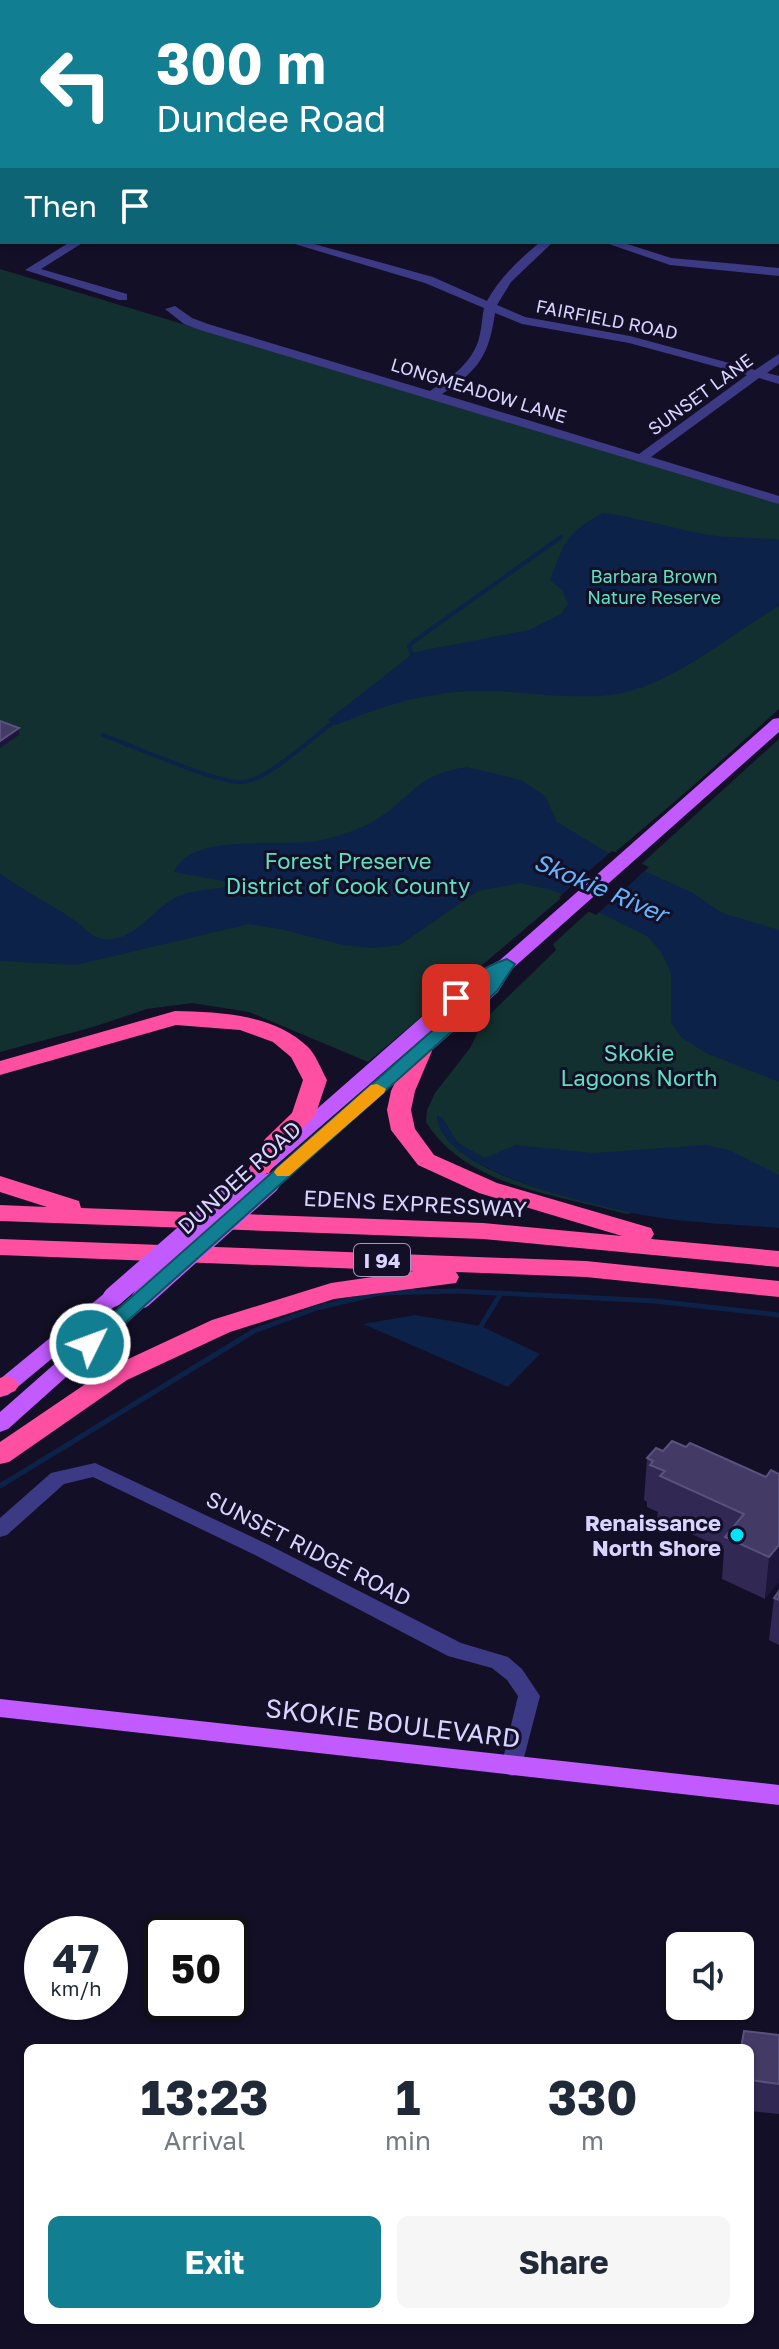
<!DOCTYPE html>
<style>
body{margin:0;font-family:"Golos Text",sans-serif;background:#f6f6f7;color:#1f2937;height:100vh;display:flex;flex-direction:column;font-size:30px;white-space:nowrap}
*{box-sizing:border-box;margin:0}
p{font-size:26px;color:#747a83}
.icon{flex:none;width:44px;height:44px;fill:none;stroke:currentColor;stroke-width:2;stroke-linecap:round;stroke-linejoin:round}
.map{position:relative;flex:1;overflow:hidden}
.details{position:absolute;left:24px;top:2044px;width:730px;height:280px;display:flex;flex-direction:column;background:#fff;border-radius:12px;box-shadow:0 2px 6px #0004}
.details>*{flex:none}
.banner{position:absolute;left:0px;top:0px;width:780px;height:244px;box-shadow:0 2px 6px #0004;background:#117e91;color:#fff;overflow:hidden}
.tools{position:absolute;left:666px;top:1932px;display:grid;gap:16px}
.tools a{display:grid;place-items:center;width:88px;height:88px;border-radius:12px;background:#fff;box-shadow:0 2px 6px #0004;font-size:40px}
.speed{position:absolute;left:24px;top:1916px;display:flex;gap:16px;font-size:40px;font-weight:700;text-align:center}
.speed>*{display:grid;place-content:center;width:104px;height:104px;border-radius:50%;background:#fff;box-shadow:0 2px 6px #0004;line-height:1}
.speed small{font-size:20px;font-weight:400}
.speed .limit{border:4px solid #111;border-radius:12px;background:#fff;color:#111}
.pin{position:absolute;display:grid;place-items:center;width:68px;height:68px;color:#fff;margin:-34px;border-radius:16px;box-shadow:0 4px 12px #0006}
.me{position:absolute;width:88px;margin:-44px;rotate:48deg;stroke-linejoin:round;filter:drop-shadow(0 0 6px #0008)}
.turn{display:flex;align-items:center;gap:28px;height:168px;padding:0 24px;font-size:36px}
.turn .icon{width:104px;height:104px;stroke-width:2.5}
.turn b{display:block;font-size:56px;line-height:68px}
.then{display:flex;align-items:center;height:76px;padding:0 24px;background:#0003;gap:16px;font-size:30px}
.eta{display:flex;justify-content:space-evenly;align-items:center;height:136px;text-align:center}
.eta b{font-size:48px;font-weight:700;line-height:56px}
.cta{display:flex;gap:16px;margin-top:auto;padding:16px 24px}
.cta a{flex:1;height:92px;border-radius:12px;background:#117e91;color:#fff;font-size:32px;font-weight:700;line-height:92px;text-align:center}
.cta a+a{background:#f6f6f7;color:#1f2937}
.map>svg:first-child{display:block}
.green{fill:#12302f}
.water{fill:#0c2248}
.pier{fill:#130f26}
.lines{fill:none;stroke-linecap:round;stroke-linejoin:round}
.stream-far1{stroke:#0c2248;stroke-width:4}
.stream{stroke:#0c2248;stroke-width:5}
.minor{fill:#3d3a85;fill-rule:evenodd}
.major{fill:#c25bff;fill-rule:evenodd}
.highway{fill:#ff4fa3;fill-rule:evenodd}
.major-bridge{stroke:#c25bff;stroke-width:20}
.wall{fill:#312854}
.shaded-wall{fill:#1d163a}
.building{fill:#433a66;stroke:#5a527e;stroke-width:2}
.route{fill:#117e91;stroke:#0b525e;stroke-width:2}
.slow{fill:#f59e0b}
.poi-dot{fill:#00e5ff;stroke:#130f26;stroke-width:3}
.labels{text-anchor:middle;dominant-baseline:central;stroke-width:6;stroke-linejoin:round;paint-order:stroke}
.far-street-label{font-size:18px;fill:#d9d4ff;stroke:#130f26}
.far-park-label{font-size:18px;fill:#5fe0c0;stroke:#130f26}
.shield{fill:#130f26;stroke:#9e99be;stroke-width:2}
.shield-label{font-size:20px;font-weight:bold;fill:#d9d4ff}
.park-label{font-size:22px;fill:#5fe0c0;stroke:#130f26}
.street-label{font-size:22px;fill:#d9d4ff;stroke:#130f26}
.poi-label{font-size:22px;font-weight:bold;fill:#d9d4ff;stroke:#130f26;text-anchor:end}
.water-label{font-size:24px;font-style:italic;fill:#62b6ff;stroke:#130f26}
.near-street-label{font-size:26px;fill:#d9d4ff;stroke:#130f26}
</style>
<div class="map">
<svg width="779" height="2349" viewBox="0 0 779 2349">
<rect width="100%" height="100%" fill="#130f26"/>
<g class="green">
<path d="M0,0h270l-268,2 -2,137z"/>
<path d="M0,269l779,234v206l-93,83 -318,270 -119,-50 -57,-9 -45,6 -54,18 -93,25z"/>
<path d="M779,739v486l-140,-14 -74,-20 -93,-35 -17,-11 -18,-27c14,59 145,81 196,95l-6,1c-68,-19 -161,-27 -201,-92l1,-12 8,-17 35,-45 14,-28 72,-70 -3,-6z"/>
</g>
<g class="water">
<path d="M602,513c37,4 70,16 107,22 23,3 47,3 70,4v67c-48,28 -94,69 -149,85 -43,12 -95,1 -140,0 -59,-1 -100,12 -154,34l-8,-5 87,-68 114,-22 32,-16 7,-10 -6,-14 -12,-10c16,-41 15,-45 52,-67z"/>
<path d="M467,767l54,13 24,16 12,26 63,38 73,33 29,20 57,17v152l-73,-29 -25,-16 -10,-15v-49l-10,-21 -14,-16 -92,-45 -34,-8 -43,8 -78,54 -26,3 -31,-3 -59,-15 -35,-6 -173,41 -76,-4v-88c23,18 50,30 74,47 10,7 17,18 31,19 33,2 49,-33 74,-43 17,-7 37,-7 55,-10l-11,-5 -49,-9c15,-40 107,-25 142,-31 27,-5 52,-14 73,-30 32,-26 34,-37 78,-44z"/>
<path d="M437,1116l5,1 16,26 27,15 31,-13 77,8 113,-8 23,5 50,25v53c-49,-4 -99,-5 -147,-15 -44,-10 -193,-42 -195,-97z"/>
<path d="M415,1315l66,11 59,28 -32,33 -145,-63z"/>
</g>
<path class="pier" d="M612,851l37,16 -53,48 -37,-18z"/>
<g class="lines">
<g class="stream-far1">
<path d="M412,654l-3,-8 8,-7 144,-102"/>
<path d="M103,735c28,10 115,49 140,47 25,-2 71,-46 92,-61"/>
</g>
<g class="stream">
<path d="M481,1326l20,-33"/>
<path d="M0,1486l254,-155 63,-23 63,-15 77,-2 198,10 124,14"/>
</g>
<g class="minor">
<path d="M272,0h13l-14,2z"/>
<path d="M529,0h15l-16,2z"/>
<path d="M669,0h14l1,2h-14z"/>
<rect x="778" y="33" width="1" height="7"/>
<rect x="778" y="94" width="1" height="7"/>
<rect x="778" y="173" width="1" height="6"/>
<path d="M70,242h14l-43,27 86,25v6h-8l-94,-30z"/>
<path d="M288,242h19l126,35 54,24c13,-24 33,-42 53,-59h13l-42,40 -14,23 28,12 105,19 125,34 24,-16v10l-12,9 12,3v8l-20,-6 -108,79 128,39v8l-579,-174 -16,-6 -19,-15 10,-3 17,12 16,6 222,67c22,-14 45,-30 50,-57 2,-9 2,-17 4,-26l-59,-25zM495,313l27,11 107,19 118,32 -108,79 -197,-60c36,-23 47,-38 53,-81z"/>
<path d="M603,242h18l50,16 108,10v8l-109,-11z"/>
<path d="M95,1463l174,82 192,98 47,14 14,12 18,27 -20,77 -8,3 -8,-3 -3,-6 17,-71 -11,-16 -15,-12 -44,-12 -193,-101 -162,-78 -29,7 -57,51 -7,2v-19l51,-45z"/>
</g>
<g class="major">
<path d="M779,718v14l-267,237 -14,23 -221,195 -7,2 -10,-6 225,-199 -233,202h-14l-3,-4 3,-4 227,-199 35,-19 273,-241z"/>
<path d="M113,1290l7,2 3,5 -3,5 -112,93 -8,2v-18l106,-87z"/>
<path d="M142,1291l10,7 -3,5 -141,126 -8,3v-20l135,-119z"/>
<path d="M0,1699l779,86v20l-779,-88z"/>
</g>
<g class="highway">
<path d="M175,1011c44,1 99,3 133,36 8,8 13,22 19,33l-12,36 -32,32 -14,25h-16l-4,-5 16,-29 27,-26 11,-33 -12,-23 -18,-15 -33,-12 -64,-5 -176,50v-14z"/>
<path d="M421,1044l8,2 3,5 -17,40 -4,19 4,19 19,26 63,28 154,45 3,6 -3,5 128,12v16l-296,-28 -483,-18v-16l47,2 -47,-15v-16l79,25 2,7 402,15 139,13 -143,-43 -61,-28 -27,-35 -4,-20 4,-19 19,-40 3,-5z"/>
<path d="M0,1239l586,22 193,20v16l-193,-20 -130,-5 3,5 -3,6 -122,16 -104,33 -103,48 -118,82 -9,2v-22l109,-74 103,-48 119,-37 83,-12 -414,-16z"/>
<path d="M6,1376l9,3 4,6 -4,6 -15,6v-19z"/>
</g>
<g class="major-bridge">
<path d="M113,1297l132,-115"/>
<path d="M142,1298l128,-115"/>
</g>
</g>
<g class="wall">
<path d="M686,1447l80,30 13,-3 -14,125 -43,-20 2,-30 -67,-31 1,-6 -11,-5v-5l-3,-2 3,-42 16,-7z"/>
<path d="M779,1590v55l-10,-5 5,-42z"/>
<path d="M779,2035v79l-29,-3v-63z"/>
</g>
<g class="shaded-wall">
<path d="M19,728v7l-19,13v-7z"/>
<path d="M779,1545v37l-14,17 4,-42z"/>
</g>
<g class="building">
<path d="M0,721l19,7 -19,13z"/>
<path d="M672,1441l14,6 4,-4 76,34 5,-7 8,4v71l-10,12 -44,-20 19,-23 -84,-38 5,-5 -15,-6 3,-4 -6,-3 9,-10 7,3z"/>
<path d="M779,1591v9l-5,-2z"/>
<path d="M744,2031l35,4v49l-29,-4v-32h-9z"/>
</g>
<path class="route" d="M507,959l8,5 -18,27 -401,358h-13l-3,-5 3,-4 403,-357 -24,19h-12l-2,-4c14,-17 37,-32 59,-39z"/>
<path class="slow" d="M377,1084l9,5 -2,4 -95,83h-12l-3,-4 3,-4 94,-83z"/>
<circle class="poi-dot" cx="737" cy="1535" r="8"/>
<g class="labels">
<g class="far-street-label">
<text transform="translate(607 319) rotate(11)">FAIRFIELD ROAD</text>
<text transform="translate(479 390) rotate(17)">LONGMEADOW LANE</text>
<text transform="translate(700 394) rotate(-36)">SUNSET LANE</text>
</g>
<g class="far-park-label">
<text x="654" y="576">Barbara Brown<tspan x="654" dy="21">Nature Reserve</tspan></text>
</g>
<rect class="shield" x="354" y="1244" width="56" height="32" rx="6"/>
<g class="shield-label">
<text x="382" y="1260">I 94</text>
</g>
<g class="park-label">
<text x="348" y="860">Forest Preserve<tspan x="348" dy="25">District of Cook County</tspan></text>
<text x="639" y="1052">Skokie<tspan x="639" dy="25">Lagoons North</tspan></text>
</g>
<g class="street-label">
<text transform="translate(239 1177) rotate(-42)">DUNDEE ROAD</text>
<text transform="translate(415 1203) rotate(3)">EDENS EXPRESSWAY</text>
<text transform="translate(309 1548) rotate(27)">SUNSET RIDGE ROAD</text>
</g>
<g class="poi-label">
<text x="721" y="1522">Renaissance<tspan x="721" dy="25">North Shore</tspan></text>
</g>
<g class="water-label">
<text transform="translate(601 887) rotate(23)">Skokie River</text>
</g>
<g class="near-street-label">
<text transform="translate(393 1723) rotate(7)">SKOKIE BOULEVARD</text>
</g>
</g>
</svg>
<div class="tools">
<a><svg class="icon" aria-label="sound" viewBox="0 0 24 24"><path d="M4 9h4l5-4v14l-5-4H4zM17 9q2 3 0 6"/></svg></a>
</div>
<div class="speed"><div>47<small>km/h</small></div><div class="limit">50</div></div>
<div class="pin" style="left:456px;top:998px;background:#d93025"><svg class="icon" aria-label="arrive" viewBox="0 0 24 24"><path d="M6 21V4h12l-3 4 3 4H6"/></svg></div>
<svg class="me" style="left:90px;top:1344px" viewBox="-20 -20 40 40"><circle r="17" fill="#117e91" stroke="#fff" stroke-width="3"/><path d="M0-11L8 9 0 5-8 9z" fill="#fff"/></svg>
<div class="banner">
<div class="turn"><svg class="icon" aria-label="left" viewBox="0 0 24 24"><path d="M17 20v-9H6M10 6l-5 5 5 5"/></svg><div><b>300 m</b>Dundee Road</div></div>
<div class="then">Then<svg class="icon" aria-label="arrive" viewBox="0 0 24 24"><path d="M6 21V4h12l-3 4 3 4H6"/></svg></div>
</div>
<section class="details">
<div class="eta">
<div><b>13:23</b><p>Arrival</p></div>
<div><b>1</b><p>min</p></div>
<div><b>330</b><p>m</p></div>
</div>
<div class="cta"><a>Exit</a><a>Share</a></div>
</section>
</div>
